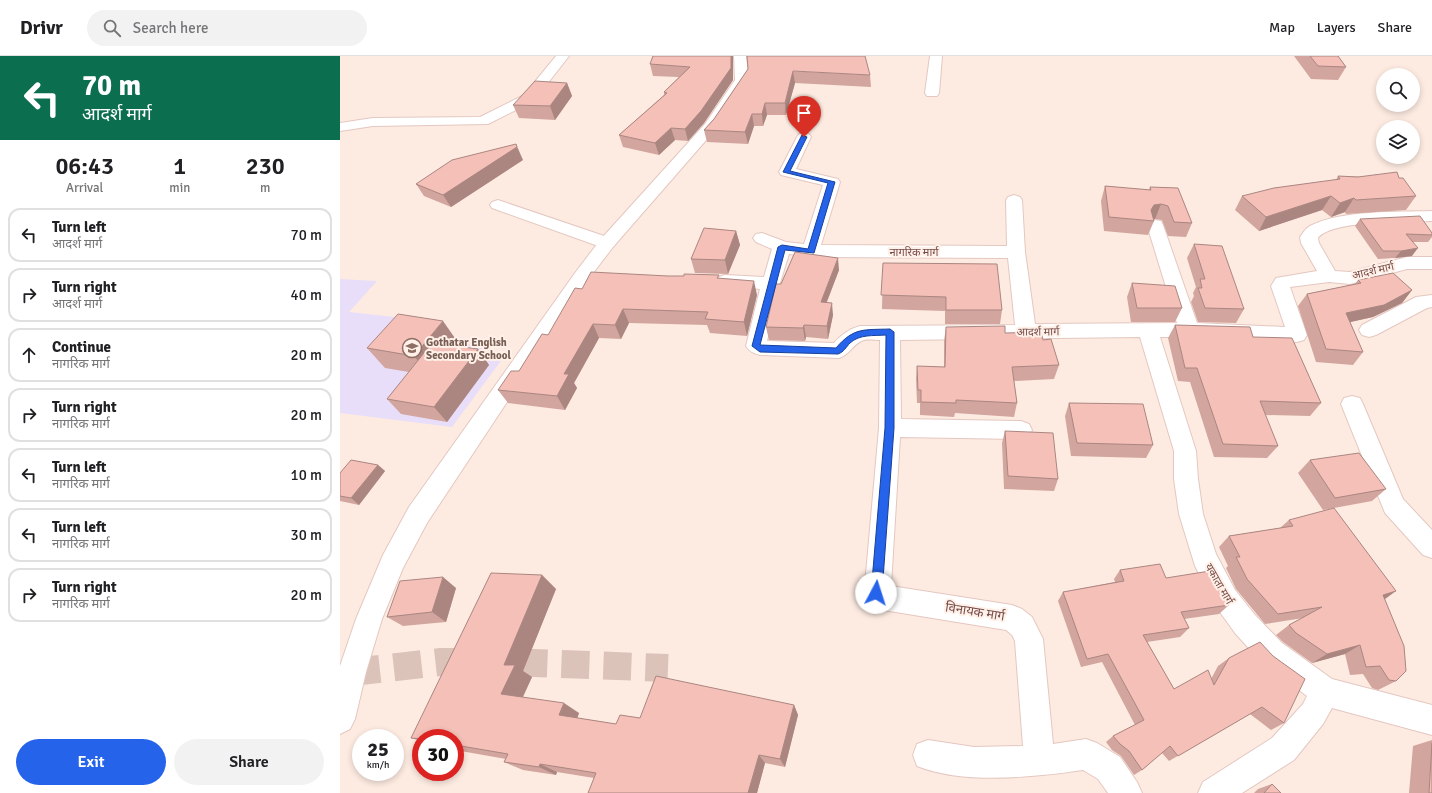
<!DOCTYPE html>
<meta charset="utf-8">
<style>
body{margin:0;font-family:Signika,"Noto Sans Devanagari",sans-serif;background:#f2f2f2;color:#202124;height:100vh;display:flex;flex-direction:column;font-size:15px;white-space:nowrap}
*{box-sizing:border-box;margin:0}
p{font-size:13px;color:#757577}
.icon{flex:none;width:22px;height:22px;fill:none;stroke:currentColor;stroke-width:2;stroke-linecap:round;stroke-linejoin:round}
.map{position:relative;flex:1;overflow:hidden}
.sheet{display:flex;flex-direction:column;background:#fff;width:340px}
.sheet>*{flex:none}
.guide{background:#0b6e4f;color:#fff;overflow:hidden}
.buttons{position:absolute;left:1036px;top:12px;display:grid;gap:8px}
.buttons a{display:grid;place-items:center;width:44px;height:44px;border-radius:50%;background:#fff;box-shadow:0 2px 6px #0003;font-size:20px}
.speed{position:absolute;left:12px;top:673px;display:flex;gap:8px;font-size:20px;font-weight:700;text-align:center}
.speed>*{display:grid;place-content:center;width:52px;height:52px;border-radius:50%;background:#fff;box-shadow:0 2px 6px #0003;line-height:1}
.speed small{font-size:10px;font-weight:400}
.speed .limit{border:6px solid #d22;background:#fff;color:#111}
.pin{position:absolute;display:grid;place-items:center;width:34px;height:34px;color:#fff;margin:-41px -17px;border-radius:50% 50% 50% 0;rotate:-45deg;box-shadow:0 0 4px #0007}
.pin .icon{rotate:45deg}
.me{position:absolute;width:44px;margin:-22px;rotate:5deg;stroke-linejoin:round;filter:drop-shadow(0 0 3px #0008)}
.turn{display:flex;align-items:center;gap:14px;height:84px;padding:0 16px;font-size:18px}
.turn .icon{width:52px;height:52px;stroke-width:2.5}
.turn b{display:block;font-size:28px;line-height:34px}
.eta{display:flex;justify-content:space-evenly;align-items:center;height:68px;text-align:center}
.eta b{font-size:24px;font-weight:600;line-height:28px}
.primary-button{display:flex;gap:8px;margin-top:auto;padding:8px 16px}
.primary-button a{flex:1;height:46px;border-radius:24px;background:#2563eb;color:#fff;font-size:16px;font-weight:600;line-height:46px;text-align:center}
.primary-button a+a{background:#f2f2f2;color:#202124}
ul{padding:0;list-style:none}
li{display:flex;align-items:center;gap:12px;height:54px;margin:0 8px 6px;padding:0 8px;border:2px solid #e0e0e0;border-radius:12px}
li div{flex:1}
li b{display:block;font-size:15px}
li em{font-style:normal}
header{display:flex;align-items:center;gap:24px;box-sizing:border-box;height:56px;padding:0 20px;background:#fff;border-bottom:1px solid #e0e0e0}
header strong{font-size:19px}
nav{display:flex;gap:22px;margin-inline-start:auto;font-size:14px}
.search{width:280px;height:36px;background:#f2f2f2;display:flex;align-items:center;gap:10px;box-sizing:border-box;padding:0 14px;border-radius:22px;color:#757577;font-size:15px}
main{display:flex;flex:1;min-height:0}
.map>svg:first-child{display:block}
.education{fill:#e8def9}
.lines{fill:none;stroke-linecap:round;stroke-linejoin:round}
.minor-tunnel{stroke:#dbc3ba;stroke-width:28;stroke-dasharray:28 14;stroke-linecap:butt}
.minor-casing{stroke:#e4c7c0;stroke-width:2}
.tertiary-casing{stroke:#e4c7c0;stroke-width:2}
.minor{fill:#fff;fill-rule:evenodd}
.tertiary{fill:#fff;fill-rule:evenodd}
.wall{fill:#d2a59e}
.shaded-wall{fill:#ab8681}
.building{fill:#f4c0b8;stroke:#ab8681}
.route{fill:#2563eb;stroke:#184099}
.labels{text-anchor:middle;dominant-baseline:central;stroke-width:4;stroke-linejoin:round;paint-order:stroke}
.street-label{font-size:11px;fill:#764b47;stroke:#fff0e8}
.education-label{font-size:11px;font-weight:bold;fill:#785e54;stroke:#fff0e8;text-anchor:start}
.near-street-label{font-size:13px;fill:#764b47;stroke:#fff0e8}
</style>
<header>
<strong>Drivr</strong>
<div class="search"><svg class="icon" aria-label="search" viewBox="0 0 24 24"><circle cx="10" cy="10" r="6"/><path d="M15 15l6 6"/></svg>Search here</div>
<nav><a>Map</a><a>Layers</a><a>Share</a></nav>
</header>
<main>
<section class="sheet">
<div class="guide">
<div class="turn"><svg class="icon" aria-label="left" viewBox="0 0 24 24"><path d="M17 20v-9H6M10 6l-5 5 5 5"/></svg><div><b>70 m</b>आदर्श मार्ग</div></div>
</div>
<div class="eta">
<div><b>06:43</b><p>Arrival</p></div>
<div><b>1</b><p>min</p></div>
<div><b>230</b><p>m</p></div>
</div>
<ul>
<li><svg class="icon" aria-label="left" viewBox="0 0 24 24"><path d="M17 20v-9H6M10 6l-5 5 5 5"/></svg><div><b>Turn left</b><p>आदर्श मार्ग</p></div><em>70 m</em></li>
<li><svg class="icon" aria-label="right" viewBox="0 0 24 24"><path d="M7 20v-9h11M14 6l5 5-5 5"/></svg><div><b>Turn right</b><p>आदर्श मार्ग</p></div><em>40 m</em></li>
<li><svg class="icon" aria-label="ahead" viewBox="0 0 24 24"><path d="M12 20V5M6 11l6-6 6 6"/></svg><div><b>Continue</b><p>नागरिक मार्ग</p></div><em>20 m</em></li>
<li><svg class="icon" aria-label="right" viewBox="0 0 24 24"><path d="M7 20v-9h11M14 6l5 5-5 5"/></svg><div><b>Turn right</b><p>नागरिक मार्ग</p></div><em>20 m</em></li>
<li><svg class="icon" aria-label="left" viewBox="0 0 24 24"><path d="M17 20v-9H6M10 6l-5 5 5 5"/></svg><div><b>Turn left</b><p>नागरिक मार्ग</p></div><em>10 m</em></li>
<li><svg class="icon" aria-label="left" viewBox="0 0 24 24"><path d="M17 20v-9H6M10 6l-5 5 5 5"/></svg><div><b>Turn left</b><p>नागरिक मार्ग</p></div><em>30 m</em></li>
<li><svg class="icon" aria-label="right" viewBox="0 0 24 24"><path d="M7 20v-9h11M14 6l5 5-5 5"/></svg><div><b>Turn right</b><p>नागरिक मार्ग</p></div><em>20 m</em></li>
</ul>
<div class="primary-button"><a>Exit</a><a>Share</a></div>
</section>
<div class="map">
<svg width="1092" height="737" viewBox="0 0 1092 737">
<rect width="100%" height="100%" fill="#fdebe1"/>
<path class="education" d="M0,223l37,2 -28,31 90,10 -8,14 35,2 37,20 -51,69 -112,-14z"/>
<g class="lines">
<path class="minor-tunnel" d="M12,616l89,-10h68l159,6"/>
<defs>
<g id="minor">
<path d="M216,0h13l-35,45 -46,23 -115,2 -33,5v-8l33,-5 107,-1 44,-22z"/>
<path d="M590,0h12l-3,37 -2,3h-10l-2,-3z"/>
<path d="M464,77l5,1 2,3 -15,32 42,10 2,3 -19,63 186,1 -1,-46 2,-3 6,-2 6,2 2,3 3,52 10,72 142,-1 -30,-98 2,-4 6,-1 6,1 2,4 34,98 88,4 -14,-41 5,-8 41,-7 -16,-28 -1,-6c3,-4 6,-9 10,-11 30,-16 88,-14 122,-15v10c-23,1 -101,-1 -114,17l1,5 16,28 15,1 57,-15h25v12h-25l-57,15 -21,-2 -39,5 17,48 -3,5 -7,2 -108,-5h-29l36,114 2,28 5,35 13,40 19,36 20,25 27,28 50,36 100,26v30l-100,-27 -9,16 -29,36 -52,33h-44l5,-11 69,-44 31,-34 4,-8 -45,-33 -27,-30 -18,-25 -22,-42 -16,-52 -5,-35v-28l-34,-114 -240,3 1,79 120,2 8,3 3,6 -3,6 -8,3 -121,-2 -9,149 121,19 10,4 10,8 11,22 10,105 33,-5 11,4 23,14 17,25 5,11h-34l-10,-14 -15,-9c-49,7 -119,15 -166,-4l-4,-11 4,-11 11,-4 46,7 49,-1 -8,-105 -3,-6 -6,-5 -129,-21 -9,-4 -4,-9 15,-168 1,-88c-5,0 -11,-1 -16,0 -11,3 -14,15 -25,18l-79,-3c-7,-2 -10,-3 -14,-9l14,-57 -41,-4 -3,-4 3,-4 6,-2 39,2 8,-28 -16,-7 -3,-4 3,-4 6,-1 24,9 18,2 19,-59 -42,-10 -2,-3 18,-35 2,-3zM449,198l22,3 197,1 7,67 -155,1c-11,3 -19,9 -26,17l-67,-2 12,-55z"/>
<path d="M158,144l115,39 3,4 -3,4 -6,2 -6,-2 -109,-39 -2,-3 2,-3z"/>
<path d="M1092,239v12l-5,1 -51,27 -7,2 -7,-2 -3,-5 3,-5 54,-28z"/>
<path d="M1012,340l8,2 3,6 40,95 29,31v28l-9,-3 -38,-42 -44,-109 3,-6z"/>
</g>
<path id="tertiary" d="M394,0h12l3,24 -34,50 -102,117 -26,34 -160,242 -24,45 -21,51 -16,53 -11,47 -5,10 -10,5v-68l16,-47 27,-64 26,-48 166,-234 26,-34 104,-115 30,-44z"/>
</defs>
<use href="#minor" class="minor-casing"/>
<use href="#tertiary" class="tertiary-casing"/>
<use href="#minor" class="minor"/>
<use href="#tertiary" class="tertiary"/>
</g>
<g class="wall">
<path d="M313,0h80v24l-29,43 -16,18 -13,-1 -16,15 -36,-8 -4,-12 45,-40v-3l15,-15 -26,-1 -3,-12z"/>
<path d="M954,0h44l8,11 -8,13 -27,-1z"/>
<path d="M408,13l122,6 1,12 -76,-4 -9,32h-19l-4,11h-9l-6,18 -41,-2 -3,-12 10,-11z"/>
<path d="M227,27l5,13 -17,24 -36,-2 -6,-13z"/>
<path d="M183,104l-72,47 -27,-11 -8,-12z"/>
<path d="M998,120l61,2 17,18 -10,14 -60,4 -1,-2 -14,5 -9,-7 -63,21 -24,-21 7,-14 94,-16z"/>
<path d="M765,130l44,4 1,-3 42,36 -6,14 -18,-1 -6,-16 -7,-1h-2l1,2 -6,14 -44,-4 -3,-30z"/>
<path d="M1020,163l72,14v4l-4,5h-16v14l-17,2 -17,1 -23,-33z"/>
<path d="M396,175l4,14 -12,29 -33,-1 -4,-14z"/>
<path d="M854,188l50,65 -8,14 -38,-1 -7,-20 3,-6 -1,-3 3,-6 -9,-29z"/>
<path d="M543,207l119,47 -2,14h-55v-13l-63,-2z"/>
<path d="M499,214l-12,32 6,13 -5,24 -22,-2 -1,4 -36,-1 -3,-13 15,-43z"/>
<path d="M379,222l38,17 -10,41 -37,-3 -3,-8 -78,-2 -8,16 -22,-1 -25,45 3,5 -12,22 -57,-7 -10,-13 21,-19 29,-36 34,-46z"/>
<path d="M1018,224l54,10 -10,13 -29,14 -23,5 13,30 -10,13 -37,-3 -18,-56 9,-12 48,-10z"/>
<path d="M792,227l50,25 -7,14h-44l-4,-25z"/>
<path d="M835,269l78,12 68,66 -11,13 -45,-1 13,31 -11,12 -53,-1 -24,-75 -12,-1 -10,-43z"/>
<path d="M606,271l59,6 38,7 16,25 -5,14 -40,2 3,22 -3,14 -59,-4 -1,4 -34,-2v-12h-3l-1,-24 1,-13 27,1v-26z"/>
<path d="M117,285l-4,5 25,3 11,16 -42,57 -46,-8 -14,-15 22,-27 -24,-4 -18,-20z"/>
<path d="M729,347l84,42 -7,13 -75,-2 -6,-40z"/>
<path d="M665,375l53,48 -4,12 -50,-2 -2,-46z"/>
<path d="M970,404l76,29 -14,12 -49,9 -25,-37z"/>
<path d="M38,409l7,6 -26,34 -19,-4v-28z"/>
<path d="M949,464l96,79 11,82 -18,9 -6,-2 -9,-14 -13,1 -5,-21 -33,9 -29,-21 -7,-7 13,-10 14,-7 -38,6 -29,-35 -10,-21 2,-2 -9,-19 10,-11 51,-8z"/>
<path d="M780,514l46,8 63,27 -10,9 -35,5 5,9 -9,9 -33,5 27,47 37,-10 7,-13 11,-8 55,65 -13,7 -21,-16 -81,47 -7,-8 -20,17 -8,5 -13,-19 -9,-6 -6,-8 7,-6 22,-11 -33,-63 -21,5 -23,-66 5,-9 52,-10 -1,-3z"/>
<path d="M202,519l14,14 -33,82 9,6 -9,20 56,16 -2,5 39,6 24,-6 154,-13 4,10 -13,52 -20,-4 -8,30h-169l6,-15 -37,-6 -1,3 -33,-5 -19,-8 2,-3 -51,-9v-12h-34v3l-10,-3z"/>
<path d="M116,532l-10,34 -43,4 -16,-9z"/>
<path d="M1092,684v53h-23l4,-47z"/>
<path d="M932,728l9,9h-27l4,-4z"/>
</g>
<g class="shaded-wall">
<path d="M391,0h2v24l-29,43 -16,18 -3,-12z"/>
<path d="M453,15l2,12 -9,32 -1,-12z"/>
<path d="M227,27l5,13 -17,24 -5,-14z"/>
<path d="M425,47l2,12 -4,11 -1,-12z"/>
<path d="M412,58l2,12 -6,18 -3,-12z"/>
<path d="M331,72l4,12 -16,15 -4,-12z"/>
<path d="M176,88l7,16 -72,47 -8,-12z"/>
<path d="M991,140l-9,14 -63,21 7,-14z"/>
<path d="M1014,142l-9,14 -14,5 9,-14z"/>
<path d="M821,148l-6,15 -6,1 2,-10 3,-5z"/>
<path d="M396,175l4,14 -12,29 -3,-14z"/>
<path d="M1078,192l-6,8 -17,2 6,-7z"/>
<path d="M498,202l1,12 -17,44 -1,-12z"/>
<path d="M414,225l3,14 -10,41 -3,-14z"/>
<path d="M1072,234l-10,13 -29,14 -36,8 9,-12z"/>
<path d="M492,247l1,12 -5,24 -1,-13z"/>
<path d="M283,253l6,14 -8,16 -6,-14z"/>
<path d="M103,265l14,20 -27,34 -16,-19z"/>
<path d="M253,268l6,14 -25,45 3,5 -12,22 -8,-14 7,-22z"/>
<path d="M464,269l2,12 -1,4 -2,-13z"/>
<path d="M138,293l11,16 -42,57 -13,-15z"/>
<path d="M38,409l7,6 -26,34 -8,-7z"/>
<path d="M202,519l14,14 -33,82 9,6 -13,28 -18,-11 3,-29z"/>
<path d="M103,521l13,11 -10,34 -14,-10z"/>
<path d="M1056,535l-15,11 2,-7z"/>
<path d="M1020,589l-15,9 -33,9 15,-9z"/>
<path d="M224,647l15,10 -4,12 -16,-10z"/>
<path d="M454,649l4,10 -13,52 -5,-8z"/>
<path d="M419,699l6,8 -8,30h-9z"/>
<path d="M200,708l17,8 -1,3 -17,-8z"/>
</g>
<g class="building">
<path d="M313,0h78v12l-30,43 -16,18 -14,-1 -16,15 -36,-8 48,-42 -3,-1 26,-25 -40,-3z"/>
<path d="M407,0h118l5,19 -77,-4 -8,32h-20l-3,11h-10l-7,18 -41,-2 10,-11 34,-50z"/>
<path d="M970,0h28l8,11 -28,-1z"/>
<path d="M195,25l32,2 -17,23 -37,-1z"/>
<path d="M176,88l1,3 -74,48 -27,-11 36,-24z"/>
<path d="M1057,116l2,6h4l13,18 -60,4 -2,-2 -14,5 -9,-7 -65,21 -24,-21 32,-8 66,-9 -2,-3 20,1z"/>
<path d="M765,130l46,4 -1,-3 28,1 14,35 -18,-1 -6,-16 -7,-2 -7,1 -3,5 3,11 -45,-4z"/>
<path d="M1080,160l12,17v2l-26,-1 12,14 -17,3h-18l-23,-32z"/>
<path d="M364,172l32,3 -11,29 -34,-1z"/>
<path d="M854,188l28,2 22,63 -39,-1 -7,-20h4l-2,-9h5z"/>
<path d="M455,196l43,6 -17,44 11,1 -5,23 -23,-1 -1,3 -37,-1 10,-43h5z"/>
<path d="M543,207l114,1 5,46h-56v-13l-65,-2z"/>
<path d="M251,216l77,4h16v-2l35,1 -2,3 37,3 -10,41 -39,-3 3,-7 -85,-3 -8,16 -22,-1 -29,50h5l-12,22 -59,-6 13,-19h8l23,-37 6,1 27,-47 7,1z"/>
<path d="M1053,217l19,17 -28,15 -38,8 17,39 -37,-3 -19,-55 54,-11 -3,-3z"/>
<path d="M792,227l43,3 7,22h-45z"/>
<path d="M58,258l45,7 -29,35 -47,-8z"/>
<path d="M835,269l75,2 3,10 39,1 29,65 -61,-2 18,45 -55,-2 -26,-76h-12z"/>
<path d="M665,270v7l36,-1 2,8 8,-1 8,26 -47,2 5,36 -61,-3v3l-35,-1v-12h-3l-1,-24 28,1 1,-40z"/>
<path d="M92,287l46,6 -44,58 -47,-8z"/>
<path d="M729,347l74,1 10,41 -76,-2z"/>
<path d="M665,375l48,2 5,46 -50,-3z"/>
<path d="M1019,397l27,36 -51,9 -25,-38z"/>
<path d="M11,404l27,5 -27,33 -11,-2v-23z"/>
<path d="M994,452l62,83 -13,4 21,51 2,25 -10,10 -7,-1 -9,-14 -14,1 -6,-22 -33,9 -31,-21 -7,-8 33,-18 -44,7 -31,-35 -11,-22h4l-11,-21 64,-10 -4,-6z"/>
<path d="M820,508l6,14 44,-7 19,34 -48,7 8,16 -46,7 31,54 34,-19 6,15 15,-27 31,-16 13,14 32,23 -21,44 -22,-16 -84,49 -8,-10 -28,24 -13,-19 -9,-7 -7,-8 31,-16 -36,-66 -21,5 -24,-67 61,-11 -4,-11z"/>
<path d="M151,517l51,2 -38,90h11l-14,29 63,9 -5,12 57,9 4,-9 20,3 16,-42 138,29 -14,54 -21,-4 -11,38h-160l8,-20 -56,-9 -1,3 -35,-5 4,-8 -53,-9v-7h-34v1l-10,-1z"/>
<path d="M103,521l-11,35 -45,5 13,-36z"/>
<path d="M1092,687v50h-3z"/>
<path d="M932,728l9,9h-17z"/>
</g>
<path class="route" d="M462,79l5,2 -17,34 45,11 -21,71 -29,-3 -25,95 76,3c18,-21 28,-18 54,-19l4,3v96l-12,165 -2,4 -4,1 -3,-1 -2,-4 14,-165 1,-93c-13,1 -26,-1 -36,8 -4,4 -6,9 -12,11l-78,-2 -8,-6 26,-99 4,-2 26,4 20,-66 -45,-11z"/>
<defs>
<symbol id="school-ring" viewBox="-11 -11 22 22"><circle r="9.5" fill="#fff0e8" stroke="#8d6e63" stroke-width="1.5"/><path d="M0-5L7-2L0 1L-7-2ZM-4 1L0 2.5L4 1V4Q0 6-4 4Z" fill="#8d6e63"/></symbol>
</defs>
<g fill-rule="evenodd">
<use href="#school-ring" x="61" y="281" width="22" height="22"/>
</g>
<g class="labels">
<g class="street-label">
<text x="574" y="196">नागरिक मार्ग</text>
<text transform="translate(1033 215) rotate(-13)">आदर्श मार्ग</text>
<text transform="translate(698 276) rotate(-1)">आदर्श मार्ग</text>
<text transform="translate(879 528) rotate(60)">यकाता मार्ग</text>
</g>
<g class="education-label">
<text x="86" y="286">Gothatar English<tspan x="86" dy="13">Secondary School</tspan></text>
</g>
<g class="near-street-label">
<text transform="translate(635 556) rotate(9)">विनायक मार्ग</text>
</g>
</g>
</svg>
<div class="buttons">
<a><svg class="icon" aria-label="search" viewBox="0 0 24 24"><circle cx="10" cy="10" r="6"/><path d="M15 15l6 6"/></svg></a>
<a><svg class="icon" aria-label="layers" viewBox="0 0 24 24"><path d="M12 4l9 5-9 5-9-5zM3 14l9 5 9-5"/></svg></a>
</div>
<div class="speed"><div>25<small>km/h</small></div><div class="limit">30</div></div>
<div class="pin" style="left:464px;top:81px;background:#d93025"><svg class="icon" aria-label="arrive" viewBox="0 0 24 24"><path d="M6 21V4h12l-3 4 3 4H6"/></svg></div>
<svg class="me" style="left:536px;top:537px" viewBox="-20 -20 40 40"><circle r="19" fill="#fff"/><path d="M0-13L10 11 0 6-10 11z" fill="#2563eb"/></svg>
</div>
</main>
